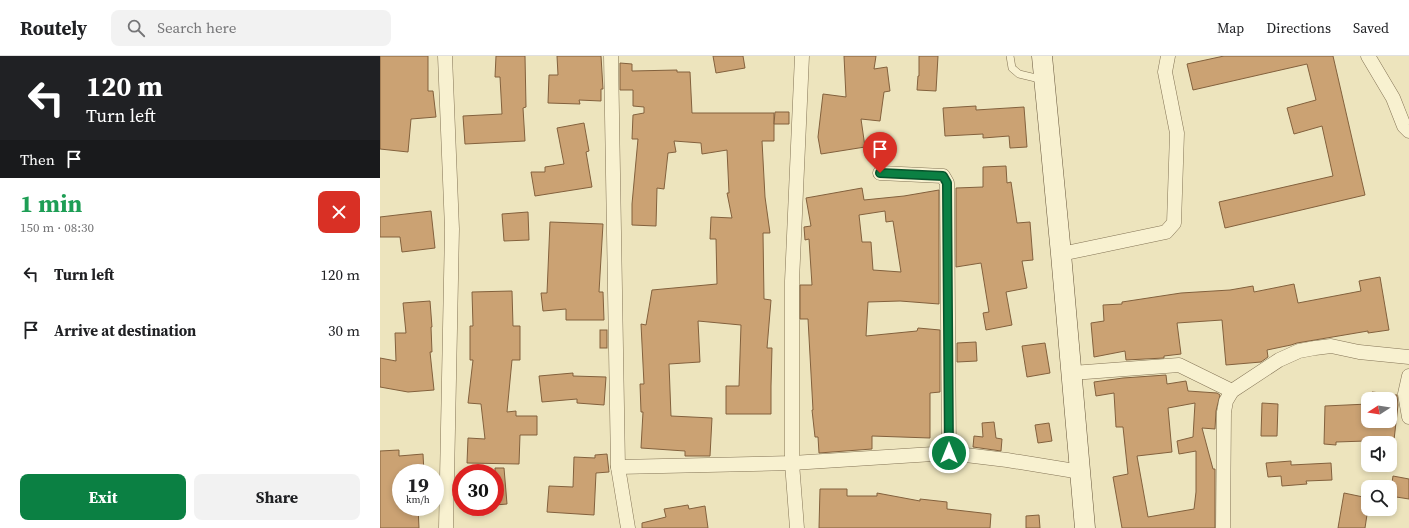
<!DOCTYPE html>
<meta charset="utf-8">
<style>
body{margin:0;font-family:"Source Serif 4",serif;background:#f2f2f2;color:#202124;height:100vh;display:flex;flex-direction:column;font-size:15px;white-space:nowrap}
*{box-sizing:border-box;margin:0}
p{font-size:13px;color:#757577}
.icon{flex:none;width:22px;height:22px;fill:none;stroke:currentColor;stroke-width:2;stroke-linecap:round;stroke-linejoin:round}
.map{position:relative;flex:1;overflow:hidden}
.details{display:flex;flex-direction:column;background:#fff;width:380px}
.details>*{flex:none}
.top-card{background:#202124;color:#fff;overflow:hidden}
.needle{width:26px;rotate:258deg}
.tools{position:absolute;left:981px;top:336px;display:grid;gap:8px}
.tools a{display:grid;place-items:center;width:36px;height:36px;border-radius:8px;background:#fff;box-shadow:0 2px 6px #0003;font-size:20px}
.speed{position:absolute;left:12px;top:408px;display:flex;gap:8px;font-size:20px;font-weight:700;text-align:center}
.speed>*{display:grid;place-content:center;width:52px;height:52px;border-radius:50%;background:#fff;box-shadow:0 2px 6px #0003;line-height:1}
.speed small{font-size:10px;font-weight:400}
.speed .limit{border:6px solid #d22;background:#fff;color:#111}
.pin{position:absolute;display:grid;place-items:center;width:34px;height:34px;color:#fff;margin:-41px -17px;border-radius:50% 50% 50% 0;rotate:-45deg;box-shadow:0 0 4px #0007}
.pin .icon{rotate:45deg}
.me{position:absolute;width:44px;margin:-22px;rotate:0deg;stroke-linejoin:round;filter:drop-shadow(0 0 3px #0008)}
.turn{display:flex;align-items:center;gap:14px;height:84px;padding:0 20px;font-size:18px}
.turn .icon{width:52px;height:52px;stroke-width:2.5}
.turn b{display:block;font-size:28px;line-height:34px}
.then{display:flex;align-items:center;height:38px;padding:0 20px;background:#0003;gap:8px;font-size:15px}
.round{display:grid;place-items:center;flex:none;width:42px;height:42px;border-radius:8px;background:#f2f2f2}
.overview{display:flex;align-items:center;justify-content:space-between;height:68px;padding:0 20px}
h1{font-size:24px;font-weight:700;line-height:30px;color:#1e9e55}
.primary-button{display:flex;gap:8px;margin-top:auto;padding:8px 20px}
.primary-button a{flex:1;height:46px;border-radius:8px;background:#0b8043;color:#fff;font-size:16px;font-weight:700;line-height:46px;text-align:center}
.primary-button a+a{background:#f2f2f2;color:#202124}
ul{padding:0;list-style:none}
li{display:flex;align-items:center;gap:12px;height:56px;padding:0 20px}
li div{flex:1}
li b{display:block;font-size:15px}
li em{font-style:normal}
header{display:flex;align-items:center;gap:24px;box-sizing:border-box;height:56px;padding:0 20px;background:#fff;border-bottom:1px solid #e0e0e0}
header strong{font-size:19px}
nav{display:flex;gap:22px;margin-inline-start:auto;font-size:14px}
.search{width:280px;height:36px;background:#f2f2f2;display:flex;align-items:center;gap:10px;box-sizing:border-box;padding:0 14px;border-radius:8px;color:#757577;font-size:15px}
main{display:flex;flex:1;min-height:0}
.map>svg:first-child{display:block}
.building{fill:#cba273;stroke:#83613d;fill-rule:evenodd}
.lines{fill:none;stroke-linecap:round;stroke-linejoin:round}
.lane-casing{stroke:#847456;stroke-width:8}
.street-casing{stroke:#847456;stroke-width:15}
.secondary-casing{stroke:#66553a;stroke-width:21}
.lane{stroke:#f8f1d0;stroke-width:7}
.street{stroke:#f8f1d0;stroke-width:14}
.secondary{stroke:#f8f1d0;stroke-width:20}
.route-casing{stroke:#07532c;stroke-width:10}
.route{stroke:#0b8043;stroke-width:7}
</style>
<header>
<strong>Routely</strong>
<div class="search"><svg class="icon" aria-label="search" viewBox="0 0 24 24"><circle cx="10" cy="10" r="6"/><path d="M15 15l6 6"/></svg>Search here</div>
<nav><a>Map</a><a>Directions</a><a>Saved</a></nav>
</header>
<main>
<section class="details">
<div class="top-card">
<div class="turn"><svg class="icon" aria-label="left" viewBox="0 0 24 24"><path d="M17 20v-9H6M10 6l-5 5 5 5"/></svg><div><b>120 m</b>Turn left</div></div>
<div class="then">Then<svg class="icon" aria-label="arrive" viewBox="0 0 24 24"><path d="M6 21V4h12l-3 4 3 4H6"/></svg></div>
</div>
<div class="overview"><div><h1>1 min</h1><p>150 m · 08:30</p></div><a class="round" style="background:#d93025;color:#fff"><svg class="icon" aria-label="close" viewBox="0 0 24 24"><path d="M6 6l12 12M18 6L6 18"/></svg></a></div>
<ul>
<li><svg class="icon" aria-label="left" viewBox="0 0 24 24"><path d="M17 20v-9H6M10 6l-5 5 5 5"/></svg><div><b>Turn left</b></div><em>120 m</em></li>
<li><svg class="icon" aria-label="arrive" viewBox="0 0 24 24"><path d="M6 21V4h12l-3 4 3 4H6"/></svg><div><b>Arrive at destination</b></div><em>30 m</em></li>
</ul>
<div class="primary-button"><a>Exit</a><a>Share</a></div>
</section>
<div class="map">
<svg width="1029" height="472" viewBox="0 0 1029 472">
<rect width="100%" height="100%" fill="#ede4bd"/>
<g class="building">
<path d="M0,0h48v35h5l3,26 -25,2 -3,33 -28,-3z"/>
<path d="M116,0h29l1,51 -3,1 2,33 -60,3 -2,-28 39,-2 -2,-37h-5z"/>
<path d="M177,0h44l2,33h-2v12l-22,-1 1,4 -32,-1 1,-28h9z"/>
<path d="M333,0h30l2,12 -29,5z"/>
<path d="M464,0h32l-2,13 13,-2 3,24 -6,1 -4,29 -19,-2 4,28 -44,7 -3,-17 5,-43 23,3z"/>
<path d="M539,0h19l-2,35 -19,-1 1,-14h1z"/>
<path d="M844,0h109l32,139 -140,33 -6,-26 114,-26 -11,-50 -28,8 -7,-26 29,-8 -9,-36 -114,26 -6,-26z"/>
<path d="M240,7l12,1v7l45,-1v2h13l2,41h82v28h-12l3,56 5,36h-7l1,66 7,1 -4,48h5l-1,38v28h-45v-28h13l2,-61 -43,-4 2,41 -31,2 2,52 41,2 -2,38h-25v-5l-44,-3 2,-36h-2l-1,-28h4l-3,-60 5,1 6,-35 65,-6 -1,-45h-6l1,-22 21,1 -5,-25h2l-2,-43 -25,4 -1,-11 -27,-2 2,11 -8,1 -4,36 -7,-1 -1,38 -24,-1v-21l6,-65h-6l1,-24 11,-2v-6l-11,-1v-16h-13z"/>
<path d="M596,50v4l48,-3 3,40 -17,1 -1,-12 -26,2v-4l-38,2 -2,-28z"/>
<path d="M395,56h14v12h-15z"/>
<path d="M204,67l5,28 -3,1 6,35 -57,9 -4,-24h14v-5l19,-3 -7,-36z"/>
<path d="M626,110l1,17 4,-1 6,41 13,-1 3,38 -11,1 5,27 -21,4 6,33 -26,5 -3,-17 6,-1 -8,-49 -25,4v-79l27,-1v-20z"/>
<path d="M482,132l2,12 40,-4 35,-6v114l-39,-3 -32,1 -2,34 51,-5 1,-3 22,2v62l-10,1v45l-58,-2v13l-53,4 -1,-16h-3l-3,-27h1l-5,-91h-8v-34h12l-3,-46 -4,1 -1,-13 7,-1 -5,-28zM505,155l1,11 7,-1 8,51 -28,-2 -2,-28h-9l-3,-27z"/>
<path d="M51,155l4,37 -33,4 -2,-15h-20v-20z"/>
<path d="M148,156l1,28 -25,1 -2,-27z"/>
<path d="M170,166l53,2 -4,68h4l1,28h-38v-11l-23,2 -2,-18h6z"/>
<path d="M1000,221l9,53 -21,3v-2l-71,12 -6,2 -24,5 1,7 -7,5 -35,3 -4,-45 -45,3 4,31 -17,2v2l-38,2 -1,-9 -31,6 -3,-34 13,-2 -1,-16 19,-1v-2l59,-9 49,-3 23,-4 1,6 40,-8 4,19 63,-12 -2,-10z"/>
<path d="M132,235l1,35h7v34h-8l-5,52 9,-1v5h21v19h-17l-1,29 -52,-1 1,-25 17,1 -4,-35 -13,-1 5,-43h-3v-34h3l-1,-34z"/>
<path d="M50,245l2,26h-1l1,25h-2l4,38 -26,2 -28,-5v-29l16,3 -1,-28h11l-3,-30z"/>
<rect x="220" y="274" width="7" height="18"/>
<path d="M596,286l1,19 -20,1v-19z"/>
<path d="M665,287l5,30 -23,4 -5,-31z"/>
<path d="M193,317v3l33,1 -2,28 -27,-2v-4l-35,3 -3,-26z"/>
<path d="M786,319l1,9 19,-3 2,10 29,2 3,2 -4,16 -1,18 -13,-1 11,41h2v59h-93l-9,-51 15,-3 -5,-47h-7l-2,-34 -18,3 -2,-14 29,-4zM815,347l-2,34 -16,4 2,13 17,-3v41l-2,17 -46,8 -11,-61 35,-4 -4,-44z"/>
<path d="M992,336l25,3 1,10 -4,35 -28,-3v4l-30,1v3l-12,-1 1,-38 43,-2v17h22v-22h-18z"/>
<path d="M882,347l16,1 -1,32h-16z"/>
<path d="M614,366l2,16 6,1 -1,12 -28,-4 1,-11 9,1 -1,-14z"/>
<path d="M669,367l3,18 -14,2 -3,-18z"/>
<path d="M19,394v6l24,-2 1,19h-23v34h17l1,21h-39v-77z"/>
<path d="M227,398l2,18 -13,1 -2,42 -47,-3 2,-26 24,1 1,-30 21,1v-3z"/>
<path d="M911,405v4l40,-2 1,17 -26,1 1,3 -25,2 -1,-10 -13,1 -2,-14z"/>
<path d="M115,412h9l3,36 -12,1z"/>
<path d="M1013,420l16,3v20l-19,-3z"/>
<path d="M440,433h27v7h30v-3l43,8v-2l27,3v7l44,5 -1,14h-171z"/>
<path d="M964,437l24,5v10l-3,20h-27z"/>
<path d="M308,449l1,4 16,-3 3,22h-66v-5l24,-6 -2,-8z"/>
<path d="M659,459l1,13h-14v-12z"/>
</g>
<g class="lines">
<defs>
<path id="lane" d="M630,0l2,12 7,6 25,6"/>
<g id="street">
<path d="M65,0l7,173 -6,299"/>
<path d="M231,0l7,411 10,61"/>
<path d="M988,0l25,42 11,28 5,5"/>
<path d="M500,117l63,3 4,7 2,270"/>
<path d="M681,198l105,-22 8,-9 3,-90 -12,-61 3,-16"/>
<path d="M692,317l107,-8 53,26"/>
<path d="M1029,320l-4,18 4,23"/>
<path d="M238,411l174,-4 157,-10 58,7 74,12"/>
<path d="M417,472l-5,-65v-182l10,-225"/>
<path d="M843,472l1,-116 2,-11 6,-10 47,-31 20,-9 16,-3 16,-2 28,6 50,5"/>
</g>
<path id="secondary" d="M662,0l19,198 24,274"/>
</defs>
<use href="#lane" class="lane-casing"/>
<use href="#street" class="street-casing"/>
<use href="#secondary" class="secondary-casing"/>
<use href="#lane" class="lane"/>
<use href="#street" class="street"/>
<use href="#secondary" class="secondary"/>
</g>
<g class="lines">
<defs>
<path id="route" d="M500,117l63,3 4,7 2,270"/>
</defs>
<use href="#route" class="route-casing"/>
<use href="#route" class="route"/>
</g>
</svg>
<div class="tools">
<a><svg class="needle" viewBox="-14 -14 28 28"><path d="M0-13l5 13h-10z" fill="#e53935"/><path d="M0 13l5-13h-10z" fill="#757577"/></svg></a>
<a><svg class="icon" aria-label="sound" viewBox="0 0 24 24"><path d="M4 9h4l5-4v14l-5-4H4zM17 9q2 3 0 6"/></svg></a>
<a><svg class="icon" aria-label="search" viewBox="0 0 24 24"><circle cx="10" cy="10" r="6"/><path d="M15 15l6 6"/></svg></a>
</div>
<div class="speed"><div>19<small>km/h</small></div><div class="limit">30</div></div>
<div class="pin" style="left:500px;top:117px;background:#d93025"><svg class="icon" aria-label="arrive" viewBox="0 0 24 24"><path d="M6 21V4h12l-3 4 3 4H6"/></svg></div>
<svg class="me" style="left:569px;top:397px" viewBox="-20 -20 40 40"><circle r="17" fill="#0b8043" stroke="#fff" stroke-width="3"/><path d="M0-11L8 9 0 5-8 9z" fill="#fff"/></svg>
</div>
</main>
